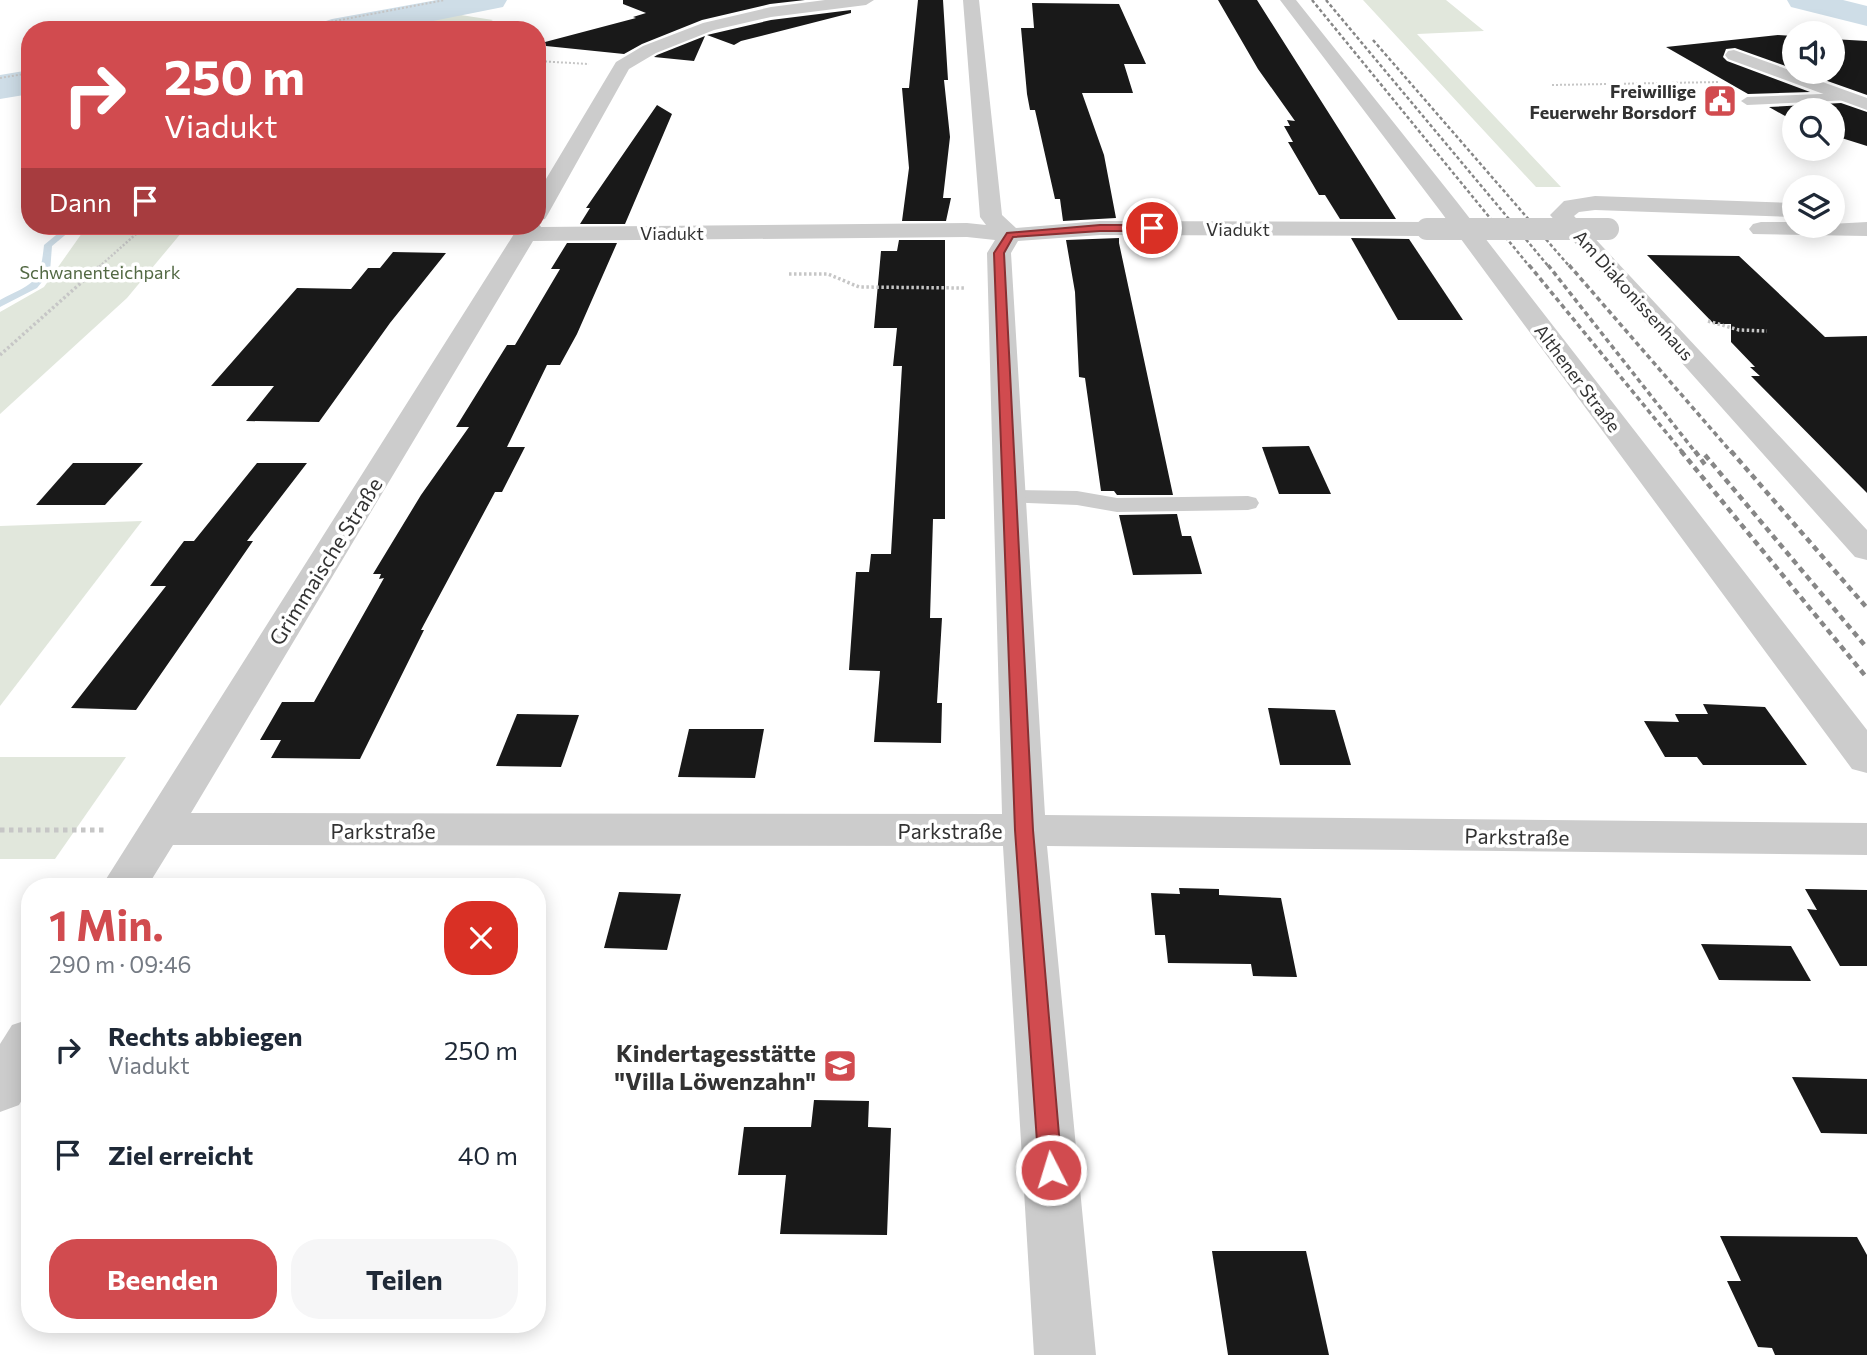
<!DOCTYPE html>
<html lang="de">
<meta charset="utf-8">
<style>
body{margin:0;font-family:Commissioner,sans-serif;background:#f6f6f7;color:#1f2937;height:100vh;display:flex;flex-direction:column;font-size:26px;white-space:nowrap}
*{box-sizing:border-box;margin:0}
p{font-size:23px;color:#747a83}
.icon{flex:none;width:38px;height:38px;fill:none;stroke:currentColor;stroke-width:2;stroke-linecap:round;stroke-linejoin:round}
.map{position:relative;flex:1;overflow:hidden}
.side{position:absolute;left:21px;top:878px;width:525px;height:455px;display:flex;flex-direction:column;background:#fff;border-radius:28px;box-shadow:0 4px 18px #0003}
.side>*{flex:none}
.top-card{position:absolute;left:21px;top:21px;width:525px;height:214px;border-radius:28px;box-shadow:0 4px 18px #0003;background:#d14b4f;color:#fff;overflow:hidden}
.tools{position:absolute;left:1782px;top:21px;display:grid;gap:14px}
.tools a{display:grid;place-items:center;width:63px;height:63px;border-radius:50%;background:#fff;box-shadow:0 4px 18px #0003;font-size:35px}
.pin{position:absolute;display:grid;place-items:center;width:60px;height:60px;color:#fff;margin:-30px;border:4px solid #fff;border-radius:50%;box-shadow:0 2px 7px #0007}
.me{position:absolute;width:77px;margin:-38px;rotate:355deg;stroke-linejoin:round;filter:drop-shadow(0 0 5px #0008)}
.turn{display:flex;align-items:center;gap:24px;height:147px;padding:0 28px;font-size:32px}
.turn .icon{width:91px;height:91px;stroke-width:2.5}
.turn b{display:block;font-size:49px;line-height:60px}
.then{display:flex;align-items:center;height:66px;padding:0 28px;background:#0003;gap:14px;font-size:26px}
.round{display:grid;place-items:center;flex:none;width:74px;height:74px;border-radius:28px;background:#f6f6f7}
.summary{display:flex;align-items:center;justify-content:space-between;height:119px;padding:0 28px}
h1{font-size:42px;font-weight:700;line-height:52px;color:#d14b4f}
.cta{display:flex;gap:14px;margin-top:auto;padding:14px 28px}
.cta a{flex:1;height:80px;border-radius:28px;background:#d14b4f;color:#fff;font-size:28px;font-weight:700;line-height:80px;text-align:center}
.cta a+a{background:#f6f6f7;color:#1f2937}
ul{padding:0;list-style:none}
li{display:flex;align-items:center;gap:21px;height:105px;padding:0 28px}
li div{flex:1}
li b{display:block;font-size:26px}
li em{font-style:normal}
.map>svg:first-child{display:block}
.green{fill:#e1e7dc}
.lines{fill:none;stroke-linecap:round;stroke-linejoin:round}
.stream{fill:#cedde7;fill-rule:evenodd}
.river{fill:#cedde7;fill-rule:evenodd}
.building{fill:#191919}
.path-far3{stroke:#c6c6c6;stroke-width:2;stroke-dasharray:2 2;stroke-linecap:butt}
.path-far2{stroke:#c6c6c6;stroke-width:2.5;stroke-dasharray:2 2;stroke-linecap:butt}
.path-far1{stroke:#c6c6c6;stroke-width:3.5;stroke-dasharray:2.5 2.5;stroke-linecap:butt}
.path{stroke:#c6c6c6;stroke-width:5;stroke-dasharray:4.5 4.5;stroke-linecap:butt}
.service{fill:#ccc;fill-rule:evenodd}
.minor{fill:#ccc;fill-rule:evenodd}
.rail-far2{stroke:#878787;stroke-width:2.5;stroke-dasharray:3.5 2.5;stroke-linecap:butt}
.rail-far1{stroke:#878787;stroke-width:3.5;stroke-dasharray:5 3.5;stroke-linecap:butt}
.rail{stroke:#878787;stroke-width:4.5;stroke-dasharray:6 4.5;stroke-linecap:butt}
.minor-bridge{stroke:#ccc;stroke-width:22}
.route{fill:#d14b4f;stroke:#883133;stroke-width:2}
.labels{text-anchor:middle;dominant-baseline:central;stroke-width:7;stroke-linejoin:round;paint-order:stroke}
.far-poi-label{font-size:18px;font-weight:bold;fill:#323232;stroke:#fff;text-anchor:end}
.far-street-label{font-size:18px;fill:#323232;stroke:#fff}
.far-park-label{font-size:18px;fill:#536944;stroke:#fff}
.street-label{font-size:21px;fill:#323232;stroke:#fff}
.near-poi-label{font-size:24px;font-weight:bold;fill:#323232;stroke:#fff;text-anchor:end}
</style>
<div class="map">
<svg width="1867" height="1355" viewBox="0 0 1867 1355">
<rect width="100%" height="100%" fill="#fff"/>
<g class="green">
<path d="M1363,0h83l38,31 -67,3 144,153h-25z"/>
<path d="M448,13l45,7 -18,10h-124z"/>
<path d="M87,226h100l-60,72 -127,116v-102l44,-25z"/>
<path d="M142,521l-142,185v-180z"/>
<path d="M0,757h126l-71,102h-55z"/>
</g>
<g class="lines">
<path class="stream" d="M67,226h9l-24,20 -2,26 -13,16 -37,19v-7c34,-18 40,-15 44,-55z"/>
<g class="river">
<path d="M437,0h70l-4,7 -115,23h-73l5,-7 12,-4z"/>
<path d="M1787,0h56l24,6v20l-76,-19z"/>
<path d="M30,70v24l-30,5v-24z"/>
</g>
</g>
<g class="building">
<path d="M623,0h182l-35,4 -68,16 -60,24 -18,10 -78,-8 -1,-4 91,-24 -3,-1 13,-4 -23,-9z"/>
<path d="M918,0h25l5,80h-4l6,57 -7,61h8l-5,23h-44l7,-53 -7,-80h7z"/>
<path d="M1218,0h39l139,219h-56l-15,-24h-6l-31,-53h5l-9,-16h6l-3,-6 8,1 -37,-52z"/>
<path d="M1032,3l87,1 27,60h-22l9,29h-51l22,62 12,63 -53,3 -3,-22h-5l-20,-89h-5l-3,-16 -6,-66h13z"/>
<path d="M851,10v3l-110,28 -7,4 -27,-10 64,-15z"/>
<path d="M1778,35l16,1v33l-59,-21 -9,1 -3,8 4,4 83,31 -62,2 -82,-47z"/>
<path d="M705,36l-11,25 -40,-4 3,-2z"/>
<path d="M1832,39l35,2v54l-65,-23h30z"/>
<path d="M1841,103l26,9v34l-35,-11v-25h-38v11l-25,-14z"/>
<path d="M657,105l15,9 -47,110h-45l10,-16h-4z"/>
<path d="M1119,238v5l54,252h-56l-3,-4h-13l-16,-113 -6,-1 -4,-85 -9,-52z"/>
<path d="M1351,238l58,1 54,81h-65z"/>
<path d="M899,240h46v279h-12l-3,99h12l-5,85h5l-1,40 -67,-1 6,-71 -31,-1 7,-98h13l2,-18h20l11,-188h-9l4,-38h-23l7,-77h16z"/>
<path d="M567,243h50l-40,91 -17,31h-13l-40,82h18l-23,45h-7l-74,138h3l-64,129 -89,-1 10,-18h-21l22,-38h32l70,-124 -5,1 2,-5h-8l48,-79 48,-68h-13l51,-82h8l45,-76h-9z"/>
<path d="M393,252l53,1 -56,70 -71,99 -73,-1 28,-35h-63l86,-98 54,1 17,-21h12z"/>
<path d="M1647,255l92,1 86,81 42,-1v157l-116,-117h9l-10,-9h5l-24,-25v-18h-17z"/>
<path d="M1309,446l22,48h-52l-17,-47z"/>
<path d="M73,463h70l-38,42h-69z"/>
<path d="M257,463h50l-60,78h6l-117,169 -65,-2 95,-122h-16l34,-45h10z"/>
<path d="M1177,514l5,22h9l11,38 -69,1 -14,-60z"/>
<path d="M1703,704l62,3 42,58h-104l-6,-8h-32l-21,-36 35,1 -4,-8h33z"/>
<path d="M1268,708l67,2 16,55h-71z"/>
<path d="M517,714l62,1 -18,52 -65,-1z"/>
<path d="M689,729h75l-9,49 -77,-1z"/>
<path d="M1179,888l40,1v6l62,3 16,79 -44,-1 -2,-12 -83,-1 -3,-28h-10l-4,-42 29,1z"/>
<path d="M1805,889l62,1v76h-27l-33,-57 10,1z"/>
<path d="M619,892l62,2 -14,56 -63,-2z"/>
<path d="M1701,944l90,2 20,35 -92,-1z"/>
<path d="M1792,1077l75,2v55l-46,-1z"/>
<path d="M814,1100l55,1 -1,26 23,1 -4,107 -107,-1 6,-59h-48l6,-48h67z"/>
<path d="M1720,1236l137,1 10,18v100h-92l-3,-7 -14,-1 -31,-66h14z"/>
<path d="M1212,1251h94l23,104h-101z"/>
</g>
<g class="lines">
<g class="path-far3">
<path d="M288,30l157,-30"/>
<path d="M424,30h15"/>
<path d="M537,61l52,3"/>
<path d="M0,78l30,-5"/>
<path d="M1552,85l168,-3"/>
</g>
<path class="path-far2" d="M99,267l46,-41"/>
<g class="path-far1">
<path d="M789,274h39l31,13 105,1"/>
<path d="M1708,321l31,9 28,1"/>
<path d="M0,355l101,-90"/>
</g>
<path class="path" d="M0,830h108"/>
<g class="service">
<path d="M1845,93l5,1v6l-103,5 -6,-4 6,-4z"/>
<path d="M1010,490l67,1 40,7 131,-2 8,2 3,5 -3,5 -8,2 -131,2 -40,-7 -75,-3 -3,-5 3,-5z"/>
</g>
<g class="minor">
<path d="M825,0h49l-8,5 -95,12 -57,13 -58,23 -27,16 -81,145 -3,5 -8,2v-27l79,-132 27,-16 60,-23 68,-16z"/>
<path d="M963,0h16l23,215 14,13 84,-7 327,1 8,2 4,5 -4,5 -8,2 -327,-1 -82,6 -7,12 34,562 822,8v32l-820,-9 49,509h-62l-31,-509 -830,-1 -26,42h-46l418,-661h18v-5l4,6 426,-4 19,2 -6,-8zM967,237l28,3 -8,13 15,561 -811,-1 342,-572z"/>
<path d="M1280,0h16l161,202 410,528v43l-15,-4 -411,-557z"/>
<path d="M1734,50l133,48v12l-139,-51 -3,-4 3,-4z"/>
<path d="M1595,196l199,7v14l-199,-7 -16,2 -5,4 293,314v30l-12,-3 -305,-342 14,-14z"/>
<path d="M1761,222h33v4l73,-4v14l-114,-2 -4,-5 4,-5z"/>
<path d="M30,1019v67l-11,19 -19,7v-68l12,-19z"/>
</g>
<g class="rail-far2">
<path d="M1312,0l218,267"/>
<path d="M1326,0l223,267"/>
<path d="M1373,40l197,227"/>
</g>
<g class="rail-far1">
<path d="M1529,265l154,188"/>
<path d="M1548,265l148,188"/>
<path d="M1569,265l163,188"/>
</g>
<g class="rail">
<path d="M1681,451l186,227"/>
<path d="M1695,451l11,15"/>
<path d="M1731,451l136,157"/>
<path d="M1705,455l162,193"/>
</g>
<path class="minor-bridge" d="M1427,229h181"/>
</g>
<path class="route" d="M1100,225h52l5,3 -5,3h-52l-87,6 -9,16 29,577 29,340 -3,7 -8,3 -8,-3 -4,-7 -24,-340 -21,-577 13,-20z"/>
<defs>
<symbol id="civic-square" viewBox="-11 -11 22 22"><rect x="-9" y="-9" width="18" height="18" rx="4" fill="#d14b4f" stroke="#fff"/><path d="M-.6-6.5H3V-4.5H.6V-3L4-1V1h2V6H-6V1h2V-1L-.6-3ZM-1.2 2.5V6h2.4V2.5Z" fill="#fff"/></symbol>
<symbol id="school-square" viewBox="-11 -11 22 22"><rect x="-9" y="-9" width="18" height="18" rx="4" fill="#d14b4f" stroke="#fff"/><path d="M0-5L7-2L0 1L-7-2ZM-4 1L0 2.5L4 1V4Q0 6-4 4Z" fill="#fff"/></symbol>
</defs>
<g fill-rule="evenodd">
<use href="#civic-square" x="1701" y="82" width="38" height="38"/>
<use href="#school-square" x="821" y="1047" width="38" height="38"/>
</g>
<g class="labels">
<g class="far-poi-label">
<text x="1696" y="91">Freiwillige<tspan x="1696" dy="21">Feuerwehr Borsdorf</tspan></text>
</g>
<g class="far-street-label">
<text x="1238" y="229">Viadukt</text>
<text x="672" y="233">Viadukt</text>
<text transform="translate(1634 295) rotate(48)">Am Diakonissenhaus</text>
<text transform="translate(1578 378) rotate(53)">Althener Straße</text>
</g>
<g class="far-park-label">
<text x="100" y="272">Schwanenteichpark</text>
</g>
<g class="street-label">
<text transform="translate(325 561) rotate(-58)">Grimmaische Straße</text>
<text x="383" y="830">Parkstraße</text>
<text x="950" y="830">Parkstraße</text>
<text transform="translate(1517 836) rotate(1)">Parkstraße</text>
</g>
<g class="near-poi-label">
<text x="816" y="1052">Kindertagesstätte<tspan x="816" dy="28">"Villa Löwenzahn"</tspan></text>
</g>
</g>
</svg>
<div class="tools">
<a><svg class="icon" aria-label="sound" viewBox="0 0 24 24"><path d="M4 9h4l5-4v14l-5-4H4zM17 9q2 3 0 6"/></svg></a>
<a><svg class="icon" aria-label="search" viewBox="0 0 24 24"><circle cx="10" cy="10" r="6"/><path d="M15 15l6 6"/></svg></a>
<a><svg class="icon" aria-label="layers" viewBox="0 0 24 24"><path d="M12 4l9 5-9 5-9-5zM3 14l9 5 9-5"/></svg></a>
</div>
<div class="pin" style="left:1152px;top:228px;background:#d93025"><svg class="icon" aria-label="arrive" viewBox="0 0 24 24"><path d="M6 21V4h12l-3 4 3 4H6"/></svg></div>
<svg class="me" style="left:1051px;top:1170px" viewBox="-20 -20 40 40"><circle r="17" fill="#d14b4f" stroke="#fff" stroke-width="3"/><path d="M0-11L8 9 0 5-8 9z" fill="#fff"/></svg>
<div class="top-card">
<div class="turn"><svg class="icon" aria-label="right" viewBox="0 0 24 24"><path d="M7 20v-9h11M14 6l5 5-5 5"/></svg><div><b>250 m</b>Viadukt</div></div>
<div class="then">Dann<svg class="icon" aria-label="arrive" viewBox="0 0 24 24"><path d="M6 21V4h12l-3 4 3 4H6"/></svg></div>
</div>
<section class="side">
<div class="summary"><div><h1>1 Min.</h1><p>290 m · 09:46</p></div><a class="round" style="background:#d93025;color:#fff"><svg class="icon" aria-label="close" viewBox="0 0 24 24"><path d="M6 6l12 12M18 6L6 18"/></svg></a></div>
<ul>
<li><svg class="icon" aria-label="right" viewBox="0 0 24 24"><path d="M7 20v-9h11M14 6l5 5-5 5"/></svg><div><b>Rechts abbiegen</b><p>Viadukt</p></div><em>250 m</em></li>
<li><svg class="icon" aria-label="arrive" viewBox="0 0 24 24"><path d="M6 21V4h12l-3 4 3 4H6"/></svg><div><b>Ziel erreicht</b></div><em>40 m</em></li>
</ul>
<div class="cta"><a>Beenden</a><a>Teilen</a></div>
</section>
</div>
